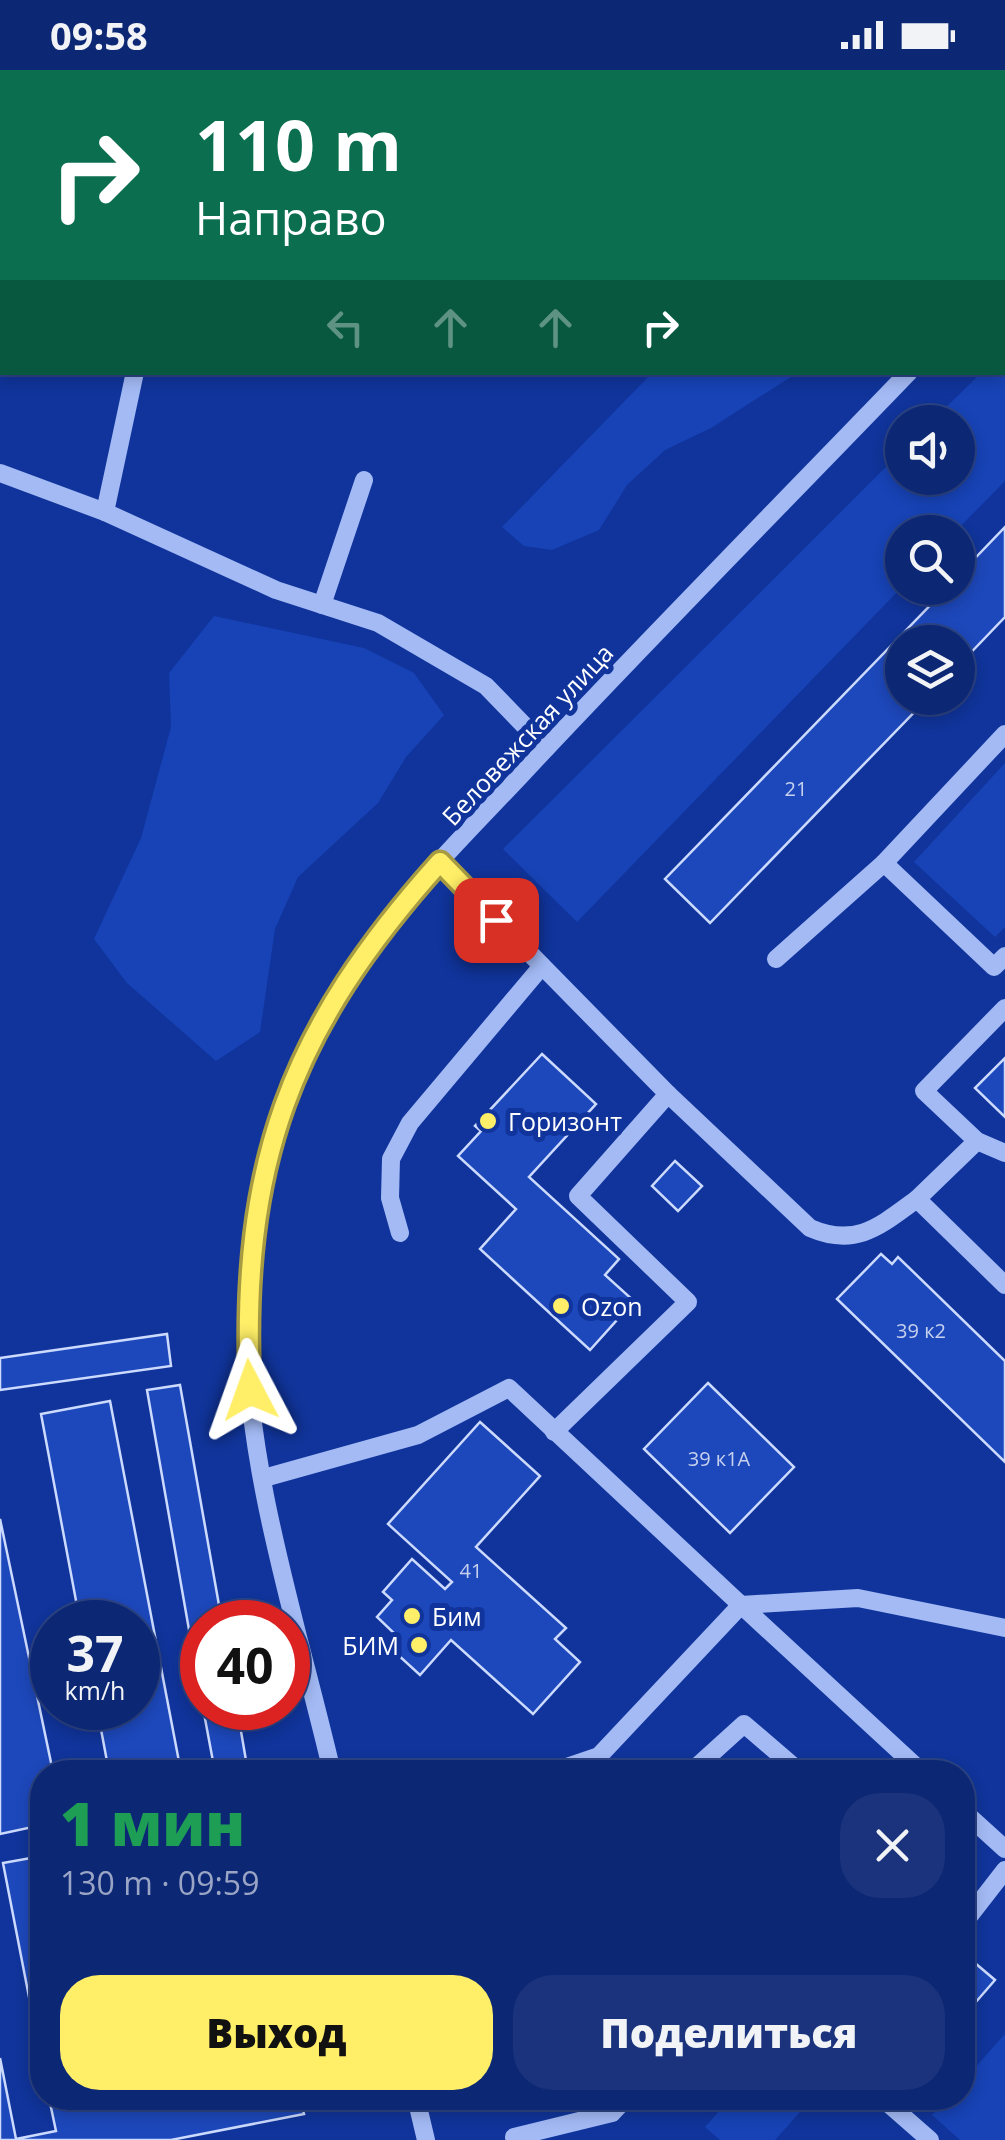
<!DOCTYPE html>
<html lang="ru">
<meta charset="utf-8">
<style>
body{margin:0;font-family:"Open Sans",sans-serif;background:#1a337c;color:#f1f3f6;height:100vh;display:flex;flex-direction:column;font-size:38px;white-space:nowrap}
*{box-sizing:border-box;margin:0}
p{font-size:32px;color:#9aa5c5}
.icon{flex:none;width:55px;height:55px;fill:none;stroke:currentColor;stroke-width:2;stroke-linecap:round;stroke-linejoin:round}
.map{position:relative;flex:1;overflow:hidden}
.panel{position:absolute;left:30px;top:1690px;width:945px;height:350px;display:flex;flex-direction:column;background:#0c2774;border-radius:40px;box-shadow:0 5px 15px #0003,0 0 0 2px #2c4486}
.panel>*{flex:none}
.top-card{position:absolute;left:0px;top:0px;width:1005px;height:305px;box-shadow:0 5px 15px #0003,0 0 0 2px #2c4486;background:#0b6e4f;color:#fff;overflow:hidden}
.controls{position:absolute;left:885px;top:335px;display:grid;gap:20px}
.controls a{display:grid;place-items:center;width:90px;height:90px;border-radius:50%;background:#0c2774;box-shadow:0 5px 15px #0003,0 0 0 2px #2c4486;font-size:50px}
.speed{position:absolute;left:30px;top:1530px;display:flex;gap:20px;font-size:50px;font-weight:700;text-align:center}
.speed>*{display:grid;place-content:center;width:130px;height:130px;border-radius:50%;background:#0c2774;box-shadow:0 5px 15px #0003,0 0 0 2px #2c4486;line-height:1}
.speed small{font-size:25px;font-weight:400}
.speed .limit{border:15px solid #d22;background:#fff;color:#111}
.pin{position:absolute;display:grid;place-items:center;width:85px;height:85px;color:#fff;margin:-42px;border-radius:20px;box-shadow:0 5px 15px #0006}
.me{position:absolute;width:110px;margin:-55px;rotate:356deg;stroke-linejoin:round;filter:drop-shadow(0 0 8px #0008)}
.turn{display:flex;align-items:center;gap:35px;height:210px;padding:0 30px;font-size:45px}
.turn .icon{width:130px;height:130px;stroke-width:2.5}
.turn b{display:block;font-size:70px;line-height:85px}
.lanes{display:flex;align-items:center;height:95px;padding:0 30px;background:#0003;justify-content:center;gap:50px;direction:ltr}
.lanes .off{opacity:.35}
.round{display:grid;place-items:center;flex:none;width:105px;height:105px;border-radius:40px;background:#1a337c}
.summary{display:flex;align-items:center;justify-content:space-between;height:170px;padding:0 30px}
h1{font-size:60px;font-weight:800;line-height:75px;color:#1e9e55}
.cta{display:flex;gap:20px;margin-top:auto;padding:20px 30px}
.cta a{flex:1;height:115px;border-radius:40px;background:#ffee67;color:#111;font-size:40px;font-weight:800;line-height:115px;text-align:center}
.cta a+a{background:#1a337c;color:#f1f3f6}
.status{display:flex;justify-content:space-between;align-items:center;height:70px;padding:0 50px;background:#0c2774;direction:ltr}
.status svg{height:28px;fill:currentColor}
.map>svg:first-child{display:block}
.green{fill:#1743b6}
.building{fill:#1d48bb;stroke:#ccdafe;stroke-width:2.5}
.lines{fill:none;stroke-linecap:round;stroke-linejoin:round}
.minor{stroke:#a3baf5;stroke-width:18}
.route-casing{stroke:#a69b43;stroke-width:25}
.route{stroke:#ffee67;stroke-width:18}
.poi-dot{fill:#ffee67;stroke:#10349b;stroke-width:4}
.labels{text-anchor:middle;dominant-baseline:central;stroke-width:10;stroke-linejoin:round;paint-order:stroke}
.number-label{font-size:20px;fill:#c6d1ee}
.street-label{font-size:25px;fill:#fff;stroke:#10349b}
.poi-label{font-size:25px;fill:#fff;stroke:#10349b;text-anchor:start}
</style>
<div class="status"><b>09:58</b><svg viewBox="0 0 49 12"><path d="M0 12V9h3v3zM5 12V6h3v6zM10 12V3h3v9zM15 12V0h3v12zM26 1h20v11H26zM47 4h2v5h-2z"/></svg></div>
<div class="map">
<svg width="1005" height="2070" viewBox="0 0 1005 2070">
<rect width="100%" height="100%" fill="#10349b"/>
<g class="green">
<path d="M1005,279v132l-50,51h-53v55l-325,335 -74,-73 399,-398v27h56v-56h-27l50,-49 21,-1z"/>
<path d="M653,302l144,1 -86,55 -46,22 -38,35 -28,45 -47,20 -28,-4 -22,-19z"/>
<path d="M214,546l150,32 50,25 30,42 -38,42 -28,46 -80,74 -23,52 -15,103 -44,29 -89,-78 -33,-44 47,-101 30,-111 -2,-54z"/>
<path d="M1005,693v164l-10,10 -81,-75z"/>
<path d="M1005,1964v106h-45l-28,-25 16,-17h14l1,-17z"/>
<path d="M731,2028h55l15,13 -26,29h-55l-15,-13z"/>
</g>
<g class="building">
<path d="M0,19l2,1 -2,99z"/>
<path d="M0,202l2,1v93l-2,-1z"/>
<path d="M1005,457v90l-47,49v-24h-56v56h26l-218,225 -45,-44 282,-291h11v-12z"/>
<path d="M542,984l54,50 -67,73 90,82 -14,16 29,26 -44,49 -110,-101 36,-40 -58,-53 23,-25 -6,-5z"/>
<path d="M1005,988v59l-30,-29z"/>
<path d="M675,1091l27,25 -24,25 -26,-25z"/>
<path d="M881,1184l11,10 6,-7 107,104v101l-168,-163z"/>
<path d="M167,1264l4,32 -171,24v-32z"/>
<path d="M708,1313l86,84 -64,66 -86,-84z"/>
<path d="M180,1315l42,237h-20v82l-55,-314z"/>
<path d="M110,1331l71,371h-72l-12,-64h41v-86h-58l-39,-208z"/>
<path d="M480,1352l60,54 -64,71 90,81 -11,11 25,23 -47,52 -82,-74 -31,35 -34,-31 9,-10 -18,-17 15,-17 -9,-8 29,-33 33,30 7,-7 -64,-58z"/>
<path d="M0,1449l53,253h-11v53l-42,9z"/>
<path d="M203,1638h34l11,64h-33z"/>
<path d="M42,1786v208l-39,-201z"/>
<path d="M962,1882l33,28 -33,38z"/>
<path d="M0,1988l16,81 40,-8 -7,-33h69l2,10 38,-7 -1,-3h143l4,16 -133,26h-171z"/>
</g>
<g class="lines">
<g class="minor">
<path d="M236,0l3,2"/>
<path d="M303,0l1,2"/>
<path d="M276,2l13,-2"/>
<path d="M433,2l2,-2"/>
<path d="M1002,206l3,-3"/>
<path d="M135,302l-30,140 171,78 102,33 108,63 60,62"/>
<path d="M0,403l105,39"/>
<path d="M322,535l42,-125"/>
<path d="M440,792l228,232 142,134c46,20 70,-2 107,-29l88,86"/>
<path d="M884,793l121,-129"/>
<path d="M776,889l108,-96 110,104 11,-11"/>
<path d="M1005,938l-81,83 53,50 28,12"/>
<path d="M917,1129l60,-58"/>
<path d="M400,1163l-10,-35 1,-39 19,-36 132,-157"/>
<path d="M554,1362l134,-130 -110,-106 90,-102"/>
<path d="M264,1408l154,-43 91,-47 232,217 117,-7 147,30"/>
<path d="M332,1702c-33,-142 -86,-301 -86,-447 0,-101 22,-197 66,-288 49,-102 135,-183 211,-264 127,-136 257,-267 386,-401"/>
<path d="M552,1702l47,-16 142,-151 181,167"/>
<path d="M691,1702l53,-48 56,48"/>
<path d="M962,1740l43,39"/>
<path d="M962,1845l5,4 38,-49"/>
<path d="M416,2028l10,42"/>
<path d="M882,2028l48,42"/>
<path d="M514,2067l98,-24 14,-15"/>
</g>
</g>
<g class="lines">
<defs>
<path id="route" d="M250,1320c-10,-225 39,-360 190,-528l56,58"/>
</defs>
<use href="#route" class="route-casing"/>
<use href="#route" class="route"/>
</g>
<g class="poi-dot">
<circle cx="488" cy="1051" r="10"/>
<circle cx="561" cy="1236" r="10"/>
<circle cx="412" cy="1546" r="10"/>
<circle cx="419" cy="1575" r="10"/>
</g>
<g class="labels">
<g class="number-label">
<text x="796" y="718">21</text>
<text x="921" y="1260">39 к2</text>
<text x="719" y="1388">39 к1А</text>
<text x="471" y="1500">41</text>
</g>
<g class="street-label">
<text transform="translate(527 664) rotate(-47)">Беловежская улица</text>
</g>
<g class="poi-label">
<text x="508" y="1051">Горизонт</text>
<text x="581" y="1236">Ozon</text>
<text x="432" y="1546">Бим</text>
<text x="399" y="1575" text-anchor="end">БИМ</text>
</g>
</g>
</svg>
<div class="controls">
<a><svg class="icon" aria-label="sound" viewBox="0 0 24 24"><path d="M4 9h4l5-4v14l-5-4H4zM17 9q2 3 0 6"/></svg></a>
<a><svg class="icon" aria-label="search" viewBox="0 0 24 24"><circle cx="10" cy="10" r="6"/><path d="M15 15l6 6"/></svg></a>
<a><svg class="icon" aria-label="layers" viewBox="0 0 24 24"><path d="M12 4l9 5-9 5-9-5zM3 14l9 5 9-5"/></svg></a>
</div>
<div class="speed"><div>37<small>km/h</small></div><div class="limit">40</div></div>
<div class="pin" style="left:496px;top:850px;background:#d93025"><svg class="icon" aria-label="arrive" viewBox="0 0 24 24"><path d="M6 21V4h12l-3 4 3 4H6"/></svg></div>
<svg class="me" style="left:250px;top:1320px" viewBox="-20 -20 40 40"><path d="M0-17L14 15 0 8-14 15z" fill="#ffee67" stroke="#fff" stroke-width="4"/></svg>
<div class="top-card">
<div class="turn"><svg class="icon" aria-label="right" viewBox="0 0 24 24"><path d="M7 20v-9h11M14 6l5 5-5 5"/></svg><div><b>110 m</b>Направо</div></div>
<div class="lanes"><svg class="icon off" aria-label="left" viewBox="0 0 24 24"><path d="M17 20v-9H6M10 6l-5 5 5 5"/></svg><svg class="icon off" aria-label="ahead" viewBox="0 0 24 24"><path d="M12 20V5M6 11l6-6 6 6"/></svg><svg class="icon off" aria-label="ahead" viewBox="0 0 24 24"><path d="M12 20V5M6 11l6-6 6 6"/></svg><svg class="icon" aria-label="right" viewBox="0 0 24 24"><path d="M7 20v-9h11M14 6l5 5-5 5"/></svg></div>
</div>
<section class="panel">
<div class="summary"><div><h1>1 мин</h1><p>130 m · 09:59</p></div><a class="round"><svg class="icon" aria-label="close" viewBox="0 0 24 24"><path d="M6 6l12 12M18 6L6 18"/></svg></a></div>
<div class="cta"><a>Выход</a><a>Поделиться</a></div>
</section>
</div>
